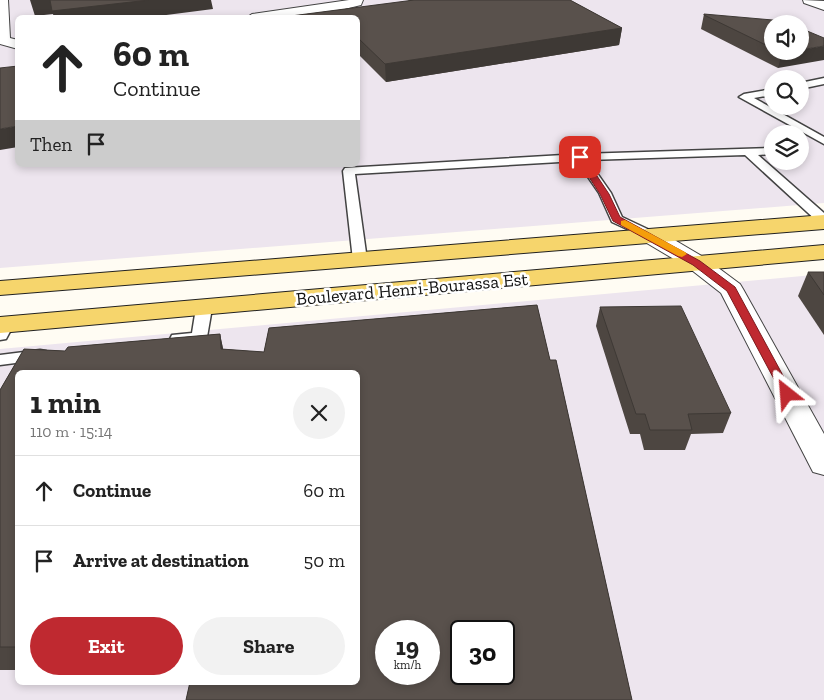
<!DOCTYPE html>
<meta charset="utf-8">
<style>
body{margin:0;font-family:"Zilla Slab",serif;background:#f2f2f2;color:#222;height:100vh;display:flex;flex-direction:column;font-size:19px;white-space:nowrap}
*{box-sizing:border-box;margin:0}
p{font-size:16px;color:#767676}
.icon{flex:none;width:28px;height:28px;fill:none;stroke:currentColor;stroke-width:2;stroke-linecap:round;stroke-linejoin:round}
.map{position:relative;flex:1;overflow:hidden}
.sheet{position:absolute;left:15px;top:370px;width:345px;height:315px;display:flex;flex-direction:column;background:#fff;border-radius:8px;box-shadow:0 2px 8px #0003}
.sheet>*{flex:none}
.guide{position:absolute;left:15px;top:15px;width:345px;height:152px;border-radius:8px;box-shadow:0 2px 8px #0003;background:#fff;color:#222;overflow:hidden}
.tools{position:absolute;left:764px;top:15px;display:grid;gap:10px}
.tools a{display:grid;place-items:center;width:45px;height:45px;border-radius:50%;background:#fff;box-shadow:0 2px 8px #0003;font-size:25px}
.speed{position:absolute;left:375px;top:620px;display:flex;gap:10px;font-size:25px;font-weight:700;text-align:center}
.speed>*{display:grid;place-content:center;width:65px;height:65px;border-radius:50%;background:#fff;box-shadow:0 2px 8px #0003;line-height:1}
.speed small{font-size:12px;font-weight:400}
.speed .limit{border:2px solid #111;border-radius:8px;background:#fff;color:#111}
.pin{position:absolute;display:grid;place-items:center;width:42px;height:42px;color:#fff;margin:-21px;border-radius:10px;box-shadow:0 2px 8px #0006}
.me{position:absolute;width:55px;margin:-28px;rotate:332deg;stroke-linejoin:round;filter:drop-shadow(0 0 4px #0008)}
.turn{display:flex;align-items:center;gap:18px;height:105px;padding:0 15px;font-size:22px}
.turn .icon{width:65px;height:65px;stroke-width:2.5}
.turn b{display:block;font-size:35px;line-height:42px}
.then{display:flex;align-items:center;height:48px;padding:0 15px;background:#0003;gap:10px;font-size:19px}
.round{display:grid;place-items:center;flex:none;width:52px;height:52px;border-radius:26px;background:#f2f2f2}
.headline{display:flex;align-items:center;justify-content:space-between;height:85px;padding:0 15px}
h1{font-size:30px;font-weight:700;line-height:38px}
.action{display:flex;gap:10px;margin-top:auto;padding:10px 15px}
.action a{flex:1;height:58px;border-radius:30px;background:#bf2930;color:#fff;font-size:20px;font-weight:700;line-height:58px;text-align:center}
.action a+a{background:#f2f2f2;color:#222}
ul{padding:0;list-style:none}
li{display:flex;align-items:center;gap:15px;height:70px;padding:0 15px;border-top:1px solid #e0e0e0}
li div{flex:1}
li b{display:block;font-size:19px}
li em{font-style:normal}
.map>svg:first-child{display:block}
.industrial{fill:#ede5ee;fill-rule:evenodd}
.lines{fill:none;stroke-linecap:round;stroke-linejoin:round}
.service-casing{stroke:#434343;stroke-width:3}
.minor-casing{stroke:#434343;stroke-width:2}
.primary-casing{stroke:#212121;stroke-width:2}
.service{fill:#fff;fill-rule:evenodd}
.minor{fill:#fff;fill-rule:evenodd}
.primary{fill:#f6d56c;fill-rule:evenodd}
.wall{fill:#4d4641;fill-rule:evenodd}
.shaded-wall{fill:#3e3935}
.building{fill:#59514c;stroke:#3e3935;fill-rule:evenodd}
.route{fill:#bf2930;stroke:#7c1b1f}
.slow{fill:#f59e0b}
.labels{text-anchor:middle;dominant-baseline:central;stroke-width:5;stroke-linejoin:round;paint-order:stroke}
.street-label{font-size:18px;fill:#101010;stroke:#fff}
</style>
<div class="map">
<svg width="824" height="700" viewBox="0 0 824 700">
<rect width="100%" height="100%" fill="#fffcf3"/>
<g class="industrial">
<path d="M0,0h824v203l-824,65zM18,18h340v147h-340zM772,24h28v27h-28zM772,79h28v27h-28zM772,134h28v27h-28z"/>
<path d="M824,274v426h-824v-351zM18,372h340v310h-340zM386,631h43v43h-43zM461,631h43v43h-43z"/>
</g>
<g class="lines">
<defs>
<g id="service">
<path d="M824,78v6l-24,5v-6z"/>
<path d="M772,89v6l-18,3 70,39v7l-85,-47 5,-3z"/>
<path d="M772,148v6l-14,1 66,58v11l-5,-1 -74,-68 -157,5 23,33 11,24 36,17 2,3 -7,4 -41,-19 -13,-29 -22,-32 -222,13 12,86 -7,4 -7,-4 -10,-89 2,-3 235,-14z"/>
<path d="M204,303l5,2 3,3 -5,29 -2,4 -27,3 -6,-1 -2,-4 2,-4 20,-2 4,-25 3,-3z"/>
<path d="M6,319l6,2 2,3 -8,15 -6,1v-19z"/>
<path d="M40,350l6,1 2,4 -2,4 -46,6v-10z"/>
</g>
<g id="minor">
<path d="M0,0h8l2,38 8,2v9l-18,-5z"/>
<path d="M349,0h14l-2,5c-38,10 -77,13 -115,13l6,-4z"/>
<path d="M803,0l21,1v9l-20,-7z"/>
<path d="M653,230l8,2 44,26 35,26 3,5 81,145v41l-11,-3 -92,-179 -32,-25 -44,-26 -3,-5 3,-5z"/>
</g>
<g id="primary">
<path d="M824,215v14l-824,66v-14z"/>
<path d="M824,245v14l-824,74v-16z"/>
</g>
</defs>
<use href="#service" class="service-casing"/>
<use href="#minor" class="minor-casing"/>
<use href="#primary" class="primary-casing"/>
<use href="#service" class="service"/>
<use href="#minor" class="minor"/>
<use href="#primary" class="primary"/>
</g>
<g class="wall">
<path d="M408,0h162l52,28 -3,17 -233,37 -28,-28v-36h-67v-2l118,-15z"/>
<path d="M704,14l68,10v27h28l-22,17 -77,-39z"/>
<path d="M808,272h16v63l-26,-39z"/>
<path d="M537,305l13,55h6l76,340h-446l4,-18h168v-310h-340v298h-18v-280l24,-41 41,2 3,-4 152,-13 3,15 41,3 5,-24zM386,631h43v43h-43zM461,631h43v43h-43z"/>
<path d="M600,307l131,106 -8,20 -32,1 -6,16h-41l-4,-16h-10l-34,-108z"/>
</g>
<g class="shaded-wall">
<path d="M30,0h181l2,9 -70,9h-89l-1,-4 -18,2z"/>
<path d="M622,28l-3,17 -233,37 -1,-18z"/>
<path d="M824,46v14l-46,8 4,-15 11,-2h7v-1z"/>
<path d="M18,126v21l-18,3v-21z"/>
<path d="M220,334l5,24 -4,-9z"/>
</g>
<g class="building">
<path d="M50,0h99l-97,11z"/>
<path d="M414,0h156l52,28 -237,36 -27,-26v-20h-66l-1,-2z"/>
<path d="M704,14l80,7 6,3h-18v24l-68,-33z"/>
<path d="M800,28l24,10v8l-24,4z"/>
<path d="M778,51h15l-11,2z"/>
<path d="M18,66v60l-18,3v-61z"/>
<path d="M808,272h16v23z"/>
<path d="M537,305l13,55h6l76,340h-446l4,-18h168v-310h-340v275h-18v-257l24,-41 41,2 3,-4 152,-13 1,15 43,3 5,-24zM386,631h43v43h-43zM461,631h43v43h-43z"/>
<path d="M681,306l50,107 -43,1 4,16h-42l-5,-16h-9l-36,-107z"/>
</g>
<path class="route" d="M577,155h6l26,39 11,23 80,44 35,26 58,107 -2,2h-8l-56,-105 -34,-26 -80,-44 -13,-27 -24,-37z"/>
<path class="slow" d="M625,220l60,32 2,2 -5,3 -4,-1 -57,-31v-4z"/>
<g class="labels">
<g class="street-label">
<text transform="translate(412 289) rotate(-5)">Boulevard Henri-Bourassa Est</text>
</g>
</g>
</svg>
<div class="tools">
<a><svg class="icon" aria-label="sound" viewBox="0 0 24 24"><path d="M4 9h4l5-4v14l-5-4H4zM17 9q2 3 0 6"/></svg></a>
<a><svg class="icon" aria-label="search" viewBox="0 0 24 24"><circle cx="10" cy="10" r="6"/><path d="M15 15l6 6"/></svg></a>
<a><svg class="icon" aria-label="layers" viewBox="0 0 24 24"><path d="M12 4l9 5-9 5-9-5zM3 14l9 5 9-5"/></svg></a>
</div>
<div class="speed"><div>19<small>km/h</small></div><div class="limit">30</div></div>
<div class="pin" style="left:580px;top:157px;background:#d93025"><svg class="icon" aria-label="arrive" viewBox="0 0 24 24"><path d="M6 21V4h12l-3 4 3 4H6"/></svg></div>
<svg class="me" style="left:787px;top:394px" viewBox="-20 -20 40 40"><path d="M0-17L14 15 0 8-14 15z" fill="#bf2930" stroke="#fff" stroke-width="4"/></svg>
<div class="guide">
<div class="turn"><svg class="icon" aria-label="ahead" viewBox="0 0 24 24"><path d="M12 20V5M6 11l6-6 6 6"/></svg><div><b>60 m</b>Continue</div></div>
<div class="then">Then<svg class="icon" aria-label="arrive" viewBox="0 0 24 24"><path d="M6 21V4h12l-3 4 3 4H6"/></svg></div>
</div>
<section class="sheet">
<div class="headline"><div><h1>1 min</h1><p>110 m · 15:14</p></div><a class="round"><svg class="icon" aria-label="close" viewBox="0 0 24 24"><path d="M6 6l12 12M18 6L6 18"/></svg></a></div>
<ul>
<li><svg class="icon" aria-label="ahead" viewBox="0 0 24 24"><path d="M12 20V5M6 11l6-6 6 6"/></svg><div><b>Continue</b></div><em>60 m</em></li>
<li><svg class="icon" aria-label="arrive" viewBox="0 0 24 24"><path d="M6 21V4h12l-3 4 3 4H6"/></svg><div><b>Arrive at destination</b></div><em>50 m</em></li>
</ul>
<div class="action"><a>Exit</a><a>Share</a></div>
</section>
</div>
